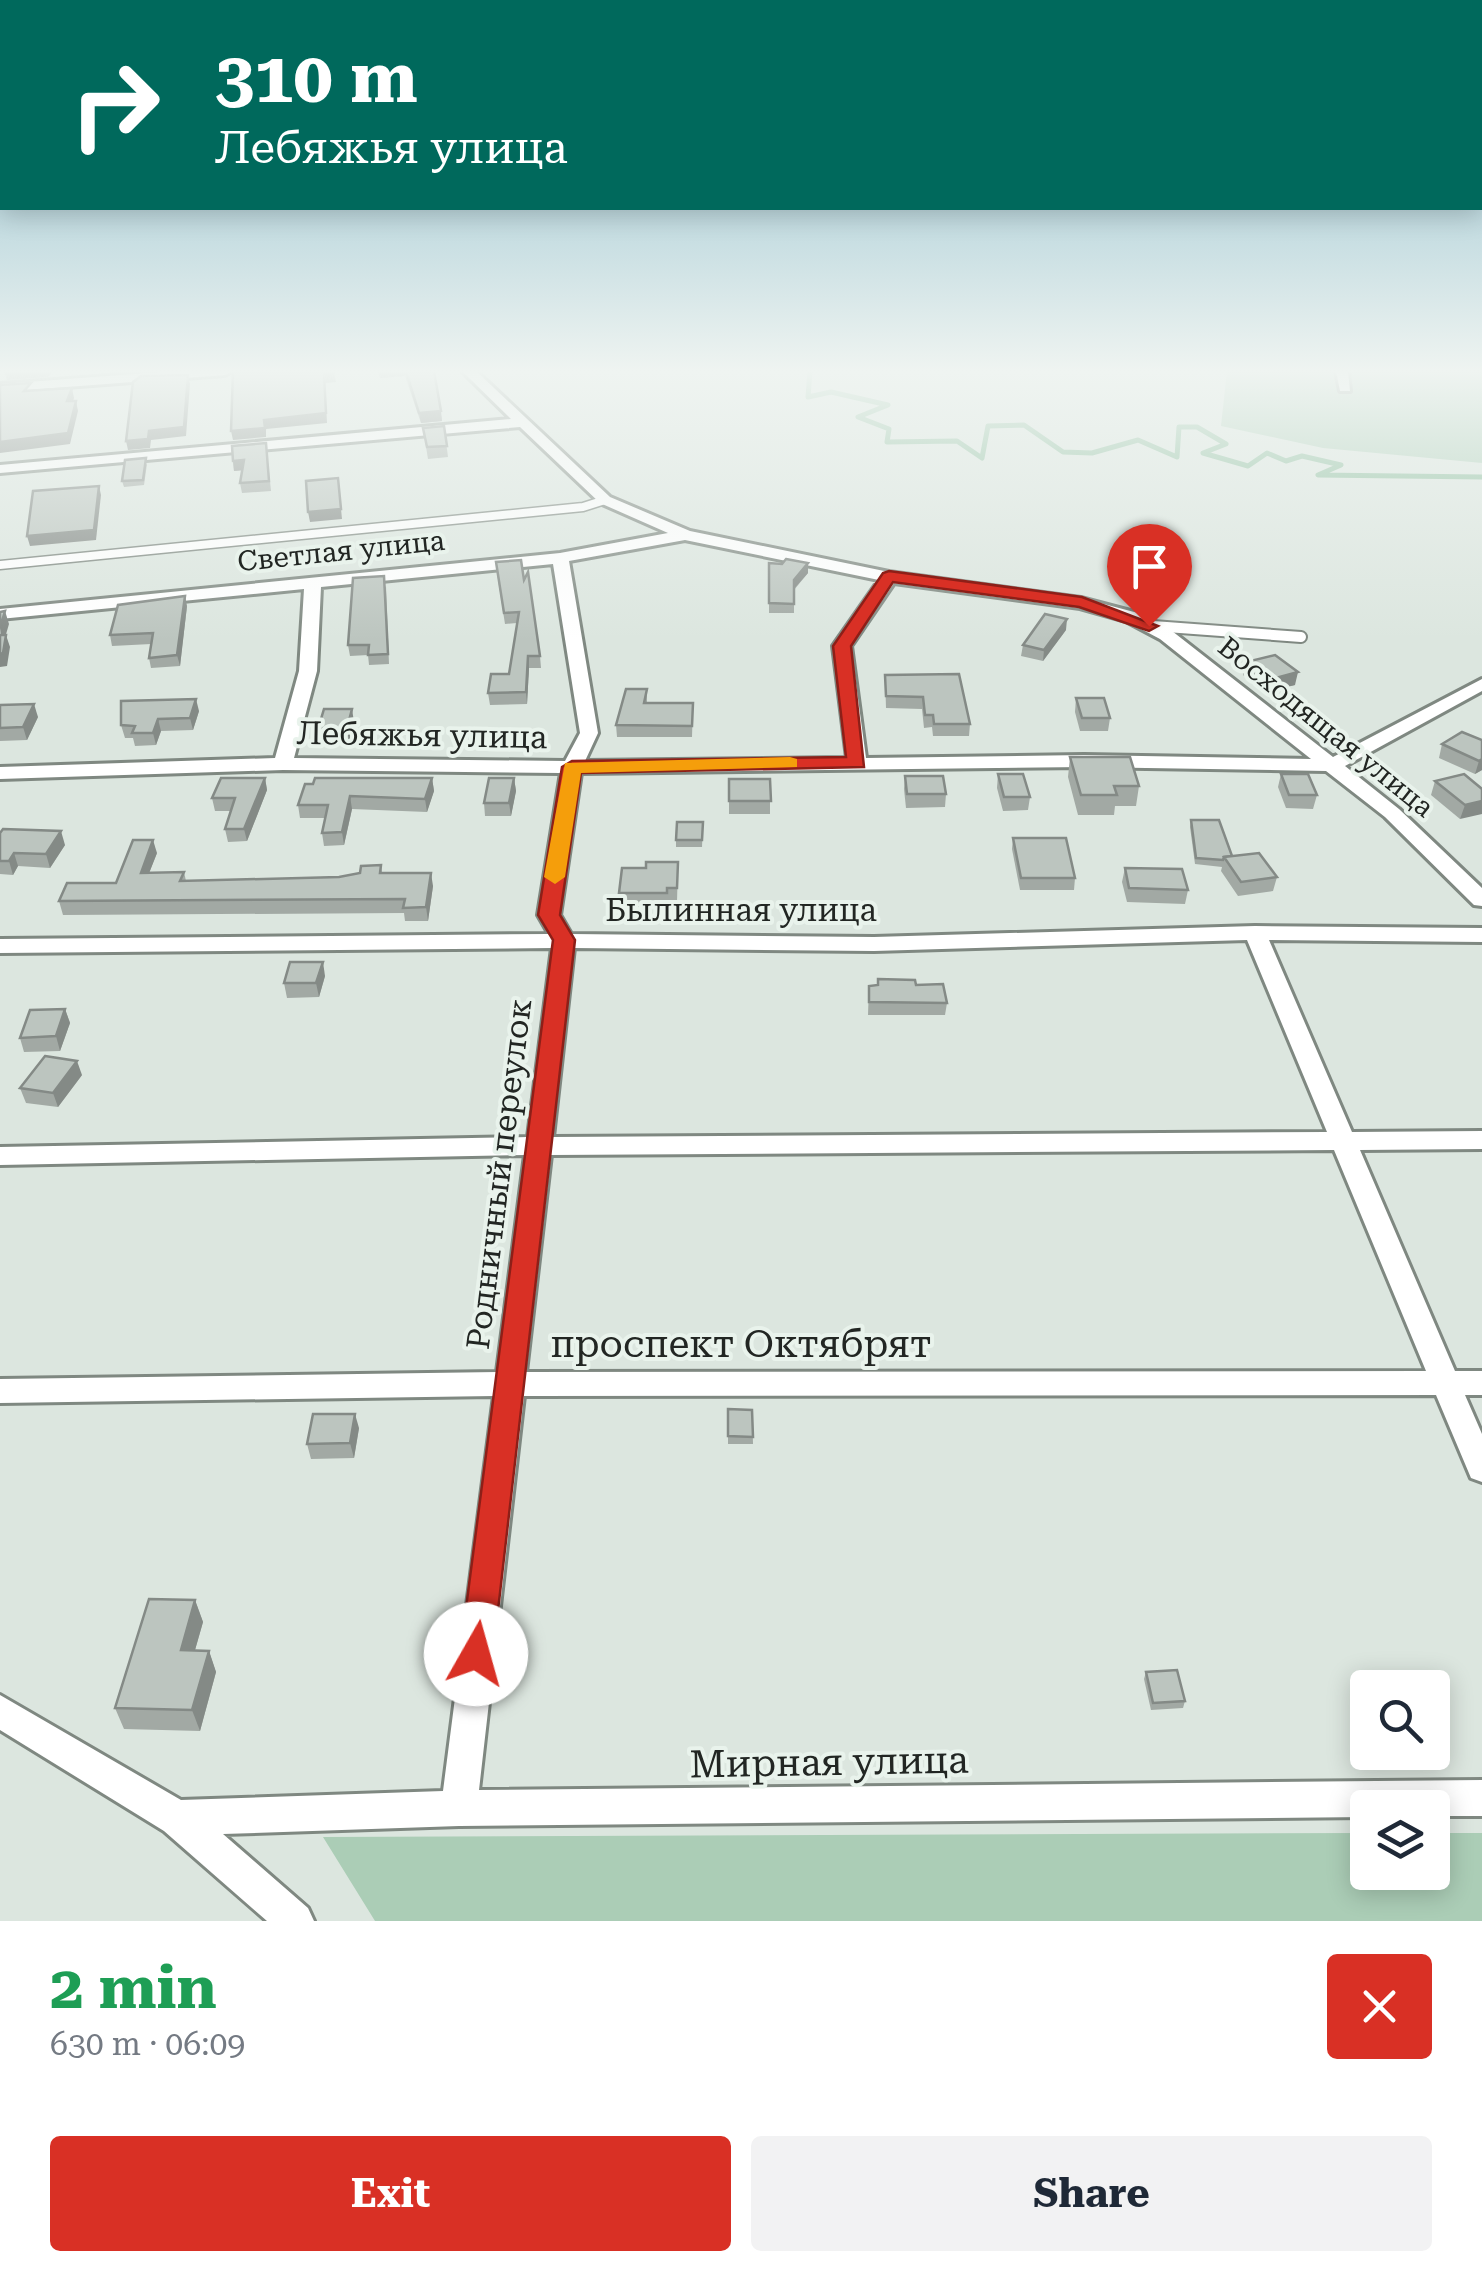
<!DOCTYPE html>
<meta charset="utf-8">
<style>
body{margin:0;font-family:"Roboto Serif",serif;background:#f2f2f3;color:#1f2937;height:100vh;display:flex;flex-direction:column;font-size:38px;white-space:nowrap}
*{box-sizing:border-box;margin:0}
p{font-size:32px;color:#747a83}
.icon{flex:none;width:55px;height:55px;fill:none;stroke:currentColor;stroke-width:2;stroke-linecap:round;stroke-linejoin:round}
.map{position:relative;height:1921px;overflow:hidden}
.panel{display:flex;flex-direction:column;background:#fff;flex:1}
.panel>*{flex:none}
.banner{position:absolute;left:0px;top:0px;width:1482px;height:210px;box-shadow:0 5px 25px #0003;background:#00695c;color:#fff;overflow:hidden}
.buttons{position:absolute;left:1350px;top:1670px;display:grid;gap:20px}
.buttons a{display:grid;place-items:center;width:100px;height:100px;border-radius:10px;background:#fff;box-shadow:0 5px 25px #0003;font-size:50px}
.pin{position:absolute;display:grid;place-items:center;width:85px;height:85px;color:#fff;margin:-102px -42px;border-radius:50% 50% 50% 0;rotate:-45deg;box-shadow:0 0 10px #0007}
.pin .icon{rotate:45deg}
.me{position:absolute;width:110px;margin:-55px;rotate:7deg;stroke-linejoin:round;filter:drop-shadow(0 0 8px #0008)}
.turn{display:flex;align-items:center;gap:35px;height:210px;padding:0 50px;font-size:45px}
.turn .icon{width:130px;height:130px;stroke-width:2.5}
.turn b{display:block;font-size:70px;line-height:85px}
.round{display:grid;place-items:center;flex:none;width:105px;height:105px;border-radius:10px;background:#f2f2f3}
.overview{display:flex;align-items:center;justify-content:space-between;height:170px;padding:0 50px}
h1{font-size:60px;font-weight:700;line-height:75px;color:#1e9e55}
.cta{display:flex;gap:20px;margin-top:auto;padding:20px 50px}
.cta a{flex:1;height:115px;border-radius:10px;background:#d93025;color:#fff;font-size:40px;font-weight:700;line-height:115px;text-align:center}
.cta a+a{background:#f2f2f3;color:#1f2937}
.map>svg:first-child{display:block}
.green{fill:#abcdb6}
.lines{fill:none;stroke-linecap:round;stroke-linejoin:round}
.stream{stroke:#87bb99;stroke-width:5}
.service-far1-casing{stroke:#7f8881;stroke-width:11}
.service-casing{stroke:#7f8881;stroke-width:14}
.minor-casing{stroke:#7f8881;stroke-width:6}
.service-far1{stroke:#fff;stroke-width:8}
.service{stroke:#fff;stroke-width:10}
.minor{fill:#fff;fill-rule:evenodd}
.wall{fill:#a2a9a4}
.shaded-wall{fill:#848a86}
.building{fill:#bcc5bf;stroke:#848a86;stroke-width:2.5}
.route{fill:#d93025;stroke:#8d1f18;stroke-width:2.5}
.slow{fill:#f59e0b}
.labels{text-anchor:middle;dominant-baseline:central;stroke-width:8;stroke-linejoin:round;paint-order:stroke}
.far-street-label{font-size:28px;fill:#222623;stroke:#e9f3ec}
.street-label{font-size:32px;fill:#222623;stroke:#e9f3ec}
.near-street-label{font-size:38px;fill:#222623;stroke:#e9f3ec}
</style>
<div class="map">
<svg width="1482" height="1921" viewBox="0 0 1482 1921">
<rect width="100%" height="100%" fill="#dce6df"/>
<g class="green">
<path d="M1227,371h255v92l-159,-15 -102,-22z"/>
<path d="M1367,1833l1,39h64l1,-39h49v88h-1107l-52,-84z"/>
</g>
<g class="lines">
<path class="stream" d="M810,371l-2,26 23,-5 57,13 -30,12 31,12 -2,13 70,-1 25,17 6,-32 36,-1 39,27 29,1 46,-13 39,17 2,-30h18l29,17 -23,9 45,13 19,-13 19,8 16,-5 39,9 -23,10 164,2"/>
<defs>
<path id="service-far1" d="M0,565l583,-58 22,-7"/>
<path id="service" d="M1153,626l148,11"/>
<g id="minor">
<path d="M175,371h57l-7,4 -225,17v-8z"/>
<path d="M462,371h14l134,126 80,34 199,41 192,26 57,15 34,18 161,126 149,-78v12l-137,75 54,43 83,79v18l-8,-1 -89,-88 -59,-46 -242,-4 -503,6 -21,142 11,19 303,3 381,-11 227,2v14l-213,-2 83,192 130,-1v18l-122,1 95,221h27v24h-17l17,39v48l-11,-4 -35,-83 -912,1 -45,394 1003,-10v36h-50v-8h-64v9l-909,9 -236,8 85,74 6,13h-47l-103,-90 -164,-101v-35l181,105 262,-9 51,-395 -494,7v-24l497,-7 28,-217 -525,10v-18l528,-10 24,-189 -552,5v-14l549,-5 -11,-19 23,-142 -278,-3 -283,9v-12l275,-9 24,-87 5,-82 -304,30v-10l560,-56 108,-20 -68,-30 -80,-76 -520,46v-8l511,-46zM685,540l194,40 -46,66 14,112 -262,3 13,-28 -29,-172zM553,564l27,169 -15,28 -271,-3 23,-87 4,-84zM894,583l186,25 46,13 34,18 151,120 -227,-4 -218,3 -15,-112zM1247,940l80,192 -774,5 21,-189 300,3zM1334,1150l92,221 -900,1 25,-217z"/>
<path d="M1336,371h12l2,20h-10z"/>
</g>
</defs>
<use href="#service-far1" class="service-far1-casing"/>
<use href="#service" class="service-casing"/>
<use href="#minor" class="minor-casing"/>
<use href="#service-far1" class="service-far1"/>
<use href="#service" class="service"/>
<use href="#minor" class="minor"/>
</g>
<g class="wall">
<path d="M377,371h57l8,50 -21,2 -16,-47 -25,2z"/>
<path d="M444,426l4,31 -20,2 -5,-31z"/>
<path d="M266,443l5,48 -29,2 -2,-10 2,-13 -8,1 -1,-10z"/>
<path d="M147,464l-3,21 -20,2 -2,-6z"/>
<path d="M769,563h39v10l-14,17v23h-25z"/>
<path d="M497,573l27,7 16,76 1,12h-12l-2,36 -37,1 -2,-12 21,-19 8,-51 -12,1z"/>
<path d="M386,586l3,78 -20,1 -1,-10 -18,1 -2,-11z"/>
<path d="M187,606l-7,60 -29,2 -2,-10 2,-14 -39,2 -2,-11z"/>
<path d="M1066,630l-23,31 -22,-5 2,-11z"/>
<path d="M1246,662l49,23 -29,7 -23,-17z"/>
<path d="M885,675l85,49 -1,12h-36l-1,-9 -8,1 -2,-19 -36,-1z"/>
<path d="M647,689v14h46l-1,34h-75l-1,-12z"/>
<path d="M1076,698l34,20 -2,13h-28l-5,-19z"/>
<path d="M0,705l38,12 -11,23 -27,1z"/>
<path d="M199,711l-6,19 -32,1 -5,14 -21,1 -2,-8h-8l-4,-13z"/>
<path d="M354,722l-5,20h-28l-3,-13z"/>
<path d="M1482,740v30l-7,4 -36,-16 3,-14z"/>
<path d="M1070,757l69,29 -3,20h-21l-1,9h-36l-10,-38z"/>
<path d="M998,774l32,23 -2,13 -25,1 -6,-23z"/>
<path d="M1281,774l36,21 -4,14 -27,-1 -8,-21z"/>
<path d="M905,776l41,18 -1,13 -39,1 -2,-19z"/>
<path d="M265,778l2,12 -20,51 -19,1 -3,-13 6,-18h-16l-3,-13z"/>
<path d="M432,778l2,13 -7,21 -75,-3 -8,36 -20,1 -2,-13 3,-15h-25l-2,-13z"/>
<path d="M514,778l2,13 -5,25h-26l-1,-13z"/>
<rect x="729" y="779" width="41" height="35"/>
<path d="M1435,781l47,8 -22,30 -29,-24z"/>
<path d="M1191,820l41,36 45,21 -4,14 -35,5 -17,-25 1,-4 -27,-3 -5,-37z"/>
<path d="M703,822l-1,25h-26v-7z"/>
<path d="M0,833l65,12 -15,23 -32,-2 -5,9 -13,-1z"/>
<path d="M1013,838l62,40 -1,12h-54l-8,-41z"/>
<path d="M157,853l-8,20 35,-1 2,9 153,-4 21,-4 21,-8 1,8 51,13 -5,35h-23l-1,-8 -341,2 -4,-14 57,-18z"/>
<path d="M678,862l-1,40h-9l-1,5h-47l-1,-14 27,-25z"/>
<path d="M1125,868l63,22 -3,14 -58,-2 -5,-20z"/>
<path d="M325,976l-6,21 -32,1 -3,-15z"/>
<path d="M869,986l78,17 -2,12h-77z"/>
<path d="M65,1009l5,14 -10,28 -36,1 -4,-14z"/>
<path d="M82,1075l-24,32 -32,-4 -6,-15z"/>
<path d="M728,1409l24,1 1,34h-25z"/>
<path d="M359,1428l-5,30 -43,1 -4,-15z"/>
<path d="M195,1600l8,22 -8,28 14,1 7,21 -16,59 -76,-2 -9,-21z"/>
<path d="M1146,1672l39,29 -2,7 -32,2 -7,-31z"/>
</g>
<g class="shaded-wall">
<path d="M4,371h49l-5,6 -41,3z"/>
<path d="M379,371h26v5l-25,2z"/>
<path d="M334,373l2,9 -11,1 2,40 -61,6v8l-33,3 -2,-9 33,-11 60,-46z"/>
<path d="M188,375l2,9 -4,52 -35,4 -1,8 -22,2 -2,-9z"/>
<path d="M72,388l2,10 -4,13 -3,-10z"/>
<path d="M76,401l2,10 -8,33 -70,9v-11z"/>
<path d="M441,411l1,10 -21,2 -2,-10z"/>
<path d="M244,460l2,10 -12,1 -1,-10z"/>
<path d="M338,478l4,41 -32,3 -2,-10z"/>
<path d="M99,486l2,9 -5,45 -66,6 -3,-10z"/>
<path d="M808,563v10l-15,17 1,-10z"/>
<path d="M185,596l2,10 -7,60 -3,-11z"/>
<path d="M5,611l4,13 -7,24 -2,-20z"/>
<path d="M1067,619l-1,11 -23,31 1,-11z"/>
<path d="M6,635l4,12 -3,19 -7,1v-13z"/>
<path d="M528,656l1,12 -2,36 -1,-12z"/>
<path d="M1298,672l-3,13 -29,7 2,-12z"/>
<path d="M196,699l3,12 -6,19 -3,-12z"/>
<path d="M34,704l4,13 -11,23 -4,-13z"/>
<path d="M352,709l2,13 -5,20 -2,-14z"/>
<path d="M158,719l3,12 -5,14 -3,-12z"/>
<path d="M1482,759v11l-7,4 4,-13z"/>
<path d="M265,778l2,12 -20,51 -3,-12z"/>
<path d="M432,778l2,13 -7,21 -2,-13z"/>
<path d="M514,778l2,13 -5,25 -2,-13z"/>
<path d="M350,796l2,13 -8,36 -2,-13z"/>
<path d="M1482,801v13l-22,5 5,-14z"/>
<path d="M61,831l4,14 -15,23 -4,-14z"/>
<path d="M153,840l4,13 -13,33 -3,-13z"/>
<path d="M14,853l4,13 -5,9 -4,-14z"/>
<path d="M431,873l2,13 -5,35 -2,-14z"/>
<path d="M323,962l2,14 -6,21 -3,-14z"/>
<path d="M65,1009l5,14 -10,28 -4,-15z"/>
<path d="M77,1061l5,14 -24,32 -5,-14z"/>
<path d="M355,1414l4,14 -5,30 -4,-15z"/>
<path d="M195,1600l8,22 -14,49 -8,-21z"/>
<path d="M209,1651l7,21 -16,59 -8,-21z"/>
</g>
<g class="building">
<path d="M233,371h101v2l-10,1 2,39 -62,7 1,8 -34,3z"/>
<path d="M406,371h28l7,40 -22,2z"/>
<path d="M188,375l-4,52 -35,4 -1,8 -22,2 7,-59 8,-6z"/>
<path d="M31,383l-7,8 48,-3 -5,13h9l-8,32 -68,9v-57z"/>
<path d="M444,426l3,20 -20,1 -4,-19z"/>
<path d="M266,443l3,38 -29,2 4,-23 -11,1 -1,-15z"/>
<path d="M146,458l-3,22 -21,1 3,-21z"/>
<path d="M338,478l3,31 -33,3 -2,-31z"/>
<path d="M99,486l-5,44 -67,6 6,-45z"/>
<path d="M786,559l22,4 -14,17v24l-25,-1v-40l13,1z"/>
<path d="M521,560l3,20 4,-8 12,84h-12l-2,36 -38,1 3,-19h18l10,-62 -15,1 -8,-51z"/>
<path d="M384,576l4,78 -20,1 1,-10h-21l5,-67z"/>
<path d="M185,596l-8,59 -28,3 4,-25 -43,2 8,-30z"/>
<path d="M5,611l-5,17v-16z"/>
<path d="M1045,614l22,5 -23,31 -21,-5z"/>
<path d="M0,635h6l-3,18 -3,1z"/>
<path d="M1275,655l23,17 -30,8 -22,-18z"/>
<path d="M959,674l11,50h-36l-1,-9h-8l-2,-18 -37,-1 -1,-21z"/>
<path d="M626,689h21l-3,14h49l-1,23 -76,-1z"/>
<path d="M1076,698h28l6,20h-28z"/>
<path d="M196,699l-6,19 -32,1 -5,14h-21l3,-7 -14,-1v-24z"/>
<path d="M34,704l-11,23 -23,1v-23z"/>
<path d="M324,709h28l-5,19 -29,1z"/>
<path d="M1462,732l20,8v19l-3,2 -37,-17z"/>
<path d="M1070,757h60l9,29h-25l3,9h-36z"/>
<path d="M998,774h25l7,23h-26z"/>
<path d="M1281,774h27l9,21h-28z"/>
<path d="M1464,774l18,15v12l-17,4 -30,-24z"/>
<path d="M905,776h38l3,18h-39z"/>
<path d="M221,778h44l-21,51h-19l10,-31h-23z"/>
<path d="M315,778h117l-7,21 -75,-3 -8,36 -20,1 6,-28h-30l7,-21h8z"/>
<path d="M489,778h25l-5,25h-25z"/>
<path d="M729,779h41l1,22h-42z"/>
<path d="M1191,820h28l13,36 -8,1 -1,3 -27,-2z"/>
<path d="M677,822h26l-1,18h-26z"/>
<path d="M3,829l58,2 -15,23 -32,-1 -5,8h-9v-28z"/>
<path d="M1013,838h53l9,40h-54z"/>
<path d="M133,840h20l-12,33 43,-1 -4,9 159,-4 21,-4 1,-7 20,-1 -1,8h51l-5,34 -23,1 2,-9 -346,2 8,-18h49z"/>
<path d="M1259,853l18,24 -36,5 -17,-25z"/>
<path d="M646,862h32l-1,26h-10v5h-48l3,-25h24z"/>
<path d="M1125,868l57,1 6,21 -59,-2z"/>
<path d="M290,962h33l-7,21h-32z"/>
<path d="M878,979l37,1 1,5 27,-1 4,19 -78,-1v-16l9,-1z"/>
<path d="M65,1009l-9,27 -36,2 10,-28z"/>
<path d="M45,1056l32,5 -24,32 -33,-5z"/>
<path d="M728,1409l24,1 1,27 -25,-1z"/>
<path d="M313,1414h42l-5,29 -43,1z"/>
<path d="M149,1599l46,1 -14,50 28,1 -17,59 -77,-2z"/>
<path d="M1177,1670l8,31 -32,2 -7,-31z"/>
</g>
<linearGradient id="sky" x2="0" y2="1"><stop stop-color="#81b7c8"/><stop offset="0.58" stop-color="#eff4f1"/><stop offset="1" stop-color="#eff4f1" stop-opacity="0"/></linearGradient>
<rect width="1482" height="640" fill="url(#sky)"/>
<path class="route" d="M889,571l193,26 76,29 -9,5 -70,-24 -186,-25 -42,64 13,121 -283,6 -21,142 15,25 -82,714 -5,11 -12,5 -11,-5 -5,-11 93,-714 -15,-25 24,-148 10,-6 274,-4 -13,-111 50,-73z"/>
<path class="slow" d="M790,757l7,2v8l-216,6 -16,104 -10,7 -11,-7 21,-114z"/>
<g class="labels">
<g class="far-street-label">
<text transform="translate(341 551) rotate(-6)">Светлая улица</text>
<text transform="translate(1326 727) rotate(39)">Восходящая улица</text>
</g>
<g class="street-label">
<text transform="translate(422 735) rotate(1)">Лебяжья улица</text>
<text x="741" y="910">Былинная улица</text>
<text transform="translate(499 1174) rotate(-83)">Родничный переулок</text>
</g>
<g class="near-street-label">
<text x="741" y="1344">проспект Октябрят</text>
<text transform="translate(829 1762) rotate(-1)">Мирная улица</text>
</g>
</g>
</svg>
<div class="buttons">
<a><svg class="icon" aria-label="search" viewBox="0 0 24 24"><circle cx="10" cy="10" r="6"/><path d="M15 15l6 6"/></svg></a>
<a><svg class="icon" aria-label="layers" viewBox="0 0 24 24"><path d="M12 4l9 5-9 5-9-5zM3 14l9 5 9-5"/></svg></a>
</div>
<div class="pin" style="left:1149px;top:626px;background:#d93025"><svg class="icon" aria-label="arrive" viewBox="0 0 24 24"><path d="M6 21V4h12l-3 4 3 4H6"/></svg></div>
<svg class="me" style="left:476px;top:1654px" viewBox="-20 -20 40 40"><circle r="19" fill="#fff"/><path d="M0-13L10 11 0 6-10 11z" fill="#d93025"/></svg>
<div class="banner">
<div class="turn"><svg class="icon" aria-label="right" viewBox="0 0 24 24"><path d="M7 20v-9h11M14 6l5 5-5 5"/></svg><div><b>310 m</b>Лебяжья улица</div></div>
</div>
</div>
<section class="panel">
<div class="overview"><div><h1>2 min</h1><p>630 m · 06:09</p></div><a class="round" style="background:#d93025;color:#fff"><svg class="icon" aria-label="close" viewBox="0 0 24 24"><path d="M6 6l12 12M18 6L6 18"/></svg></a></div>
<div class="cta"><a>Exit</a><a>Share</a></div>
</section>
